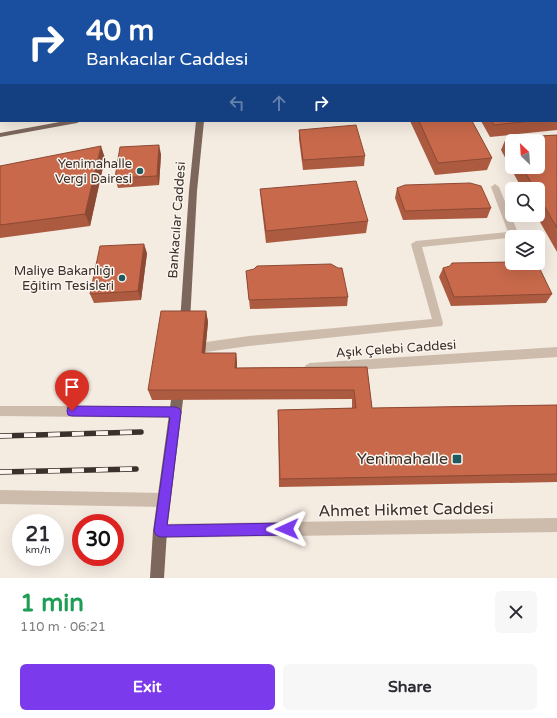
<!DOCTYPE html>
<meta charset="utf-8">
<style>
body{margin:0;font-family:"Varela Round",sans-serif;background:#f7f7f7;color:#2b2b33;height:100vh;display:flex;flex-direction:column;font-size:15px;white-space:nowrap}
*{box-sizing:border-box;margin:0}
p{font-size:13px;color:#7c7c81}
.icon{flex:none;width:22px;height:22px;fill:none;stroke:currentColor;stroke-width:2;stroke-linecap:round;stroke-linejoin:round}
.map{position:relative;height:578px;overflow:hidden}
.panel{display:flex;flex-direction:column;background:#fff;flex:1}
.panel>*{flex:none}
.hud{position:absolute;left:0px;top:0px;width:557px;height:122px;box-shadow:0 4px 16px #0002;background:#1a4fa0;color:#fff;overflow:hidden}
.needle{width:26px;rotate:335deg}
.fabs{position:absolute;left:505px;top:134px;display:grid;gap:8px}
.fabs a{display:grid;place-items:center;width:40px;height:40px;border-radius:6px;background:#fff;box-shadow:0 4px 16px #0002;font-size:20px}
.speed{position:absolute;left:12px;top:514px;display:flex;gap:8px;font-size:20px;font-weight:700;text-align:center}
.speed>*{display:grid;place-content:center;width:52px;height:52px;border-radius:50%;background:#fff;box-shadow:0 4px 16px #0002;line-height:1}
.speed small{font-size:10px;font-weight:400}
.speed .limit{border:6px solid #d22;background:#fff;color:#111}
.pin{position:absolute;display:grid;place-items:center;width:34px;height:34px;color:#fff;margin:-41px -17px;border-radius:50% 50% 50% 0;rotate:-45deg;box-shadow:0 0 4px #0007}
.pin .icon{rotate:45deg}
.me{position:absolute;width:44px;margin:-22px;rotate:269deg;stroke-linejoin:round;filter:drop-shadow(0 0 3px #0008)}
.turn{display:flex;align-items:center;gap:14px;height:84px;padding:0 20px;font-size:18px}
.turn .icon{width:52px;height:52px;stroke-width:2.5}
.turn b{display:block;font-size:28px;line-height:34px}
.lanes{display:flex;align-items:center;height:38px;padding:0 20px;background:#0003;justify-content:center;gap:20px;direction:ltr}
.lanes .off{opacity:.35}
.round{display:grid;place-items:center;flex:none;width:42px;height:42px;border-radius:6px;background:#f7f7f7}
.summary{display:flex;align-items:center;justify-content:space-between;height:68px;padding:0 20px}
h1{font-size:24px;font-weight:800;line-height:30px;color:#1e9e55}
.primary-button{display:flex;gap:8px;margin-top:auto;padding:8px 20px}
.primary-button a{flex:1;height:46px;border-radius:6px;background:#7c3aed;color:#fff;font-size:16px;font-weight:800;line-height:46px;text-align:center}
.primary-button a+a{background:#f7f7f7;color:#2b2b33}
.map>svg:first-child{display:block}
.lines{fill:none;stroke-linecap:round;stroke-linejoin:round}
.minor{fill:#cdbbac;fill-rule:evenodd}
.major{fill:#7d675c;fill-rule:evenodd}
.rail-casing{stroke:#3b302b;stroke-width:5.5}
.rail{stroke:#fbf5ee;stroke-width:4;stroke-dasharray:12;stroke-linecap:butt}
.wall{fill:#ac5a40;fill-rule:evenodd}
.shaded-wall{fill:#8c4a34}
.building{fill:#c8694b;stroke:#8c4a34}
.route{fill:#7c3aed;stroke:#51269a}
.poi-dot{fill:#1f5a5e;stroke:#fbf5ee;stroke-width:1.5}
.labels{text-anchor:middle;dominant-baseline:central;stroke-width:3;stroke-linejoin:round;paint-order:stroke}
.poi-label{font-size:13px;fill:#3b302b;stroke:#fbf5ee;text-anchor:end}
.street-label{font-size:13px;fill:#3b302b;stroke:#fbf5ee}
.near-poi-label{font-size:16px;fill:#3b302b;stroke:#fbf5ee;text-anchor:end}
.near-street-label{font-size:16px;fill:#3b302b;stroke:#fbf5ee}
</style>
<div class="map">
<svg width="557" height="578" viewBox="0 0 557 578">
<rect width="100%" height="100%" fill="#f4ebe1"/>
<g class="lines">
<g class="minor">
<path d="M557,0v4h-1v-3h-2z"/>
<rect x="556" y="36" width="1" height="6"/>
<path d="M0,60h1l-1,5z"/>
<path d="M495,184l4,3 20,48 -2,2 -95,10 21,76 -1,3 -193,20 -43,6 -4,-2 -1,-3 1,-3 4,-2 43,-6 183,-17 -21,-75 5,-3 92,-9 -17,-45z"/>
<path d="M557,347v10l-247,16 -4,-2 -2,-3 2,-3 4,-2z"/>
<path d="M0,406h176l4,2 2,4 -2,4 -4,2 -176,-2z"/>
<path d="M0,490l164,3 5,2 2,5 -2,5 -5,2 -164,-3z"/>
<path d="M557,518v14l-397,6 -5,-2 -2,-5 2,-5 5,-2z"/>
</g>
<g class="major">
<rect x="556" y="63" width="1" height="4"/>
<path d="M65,121h16l-4,2 -77,14v-4z"/>
<path d="M196,121h8l-7,70 -7,131 -1,3 -4,1 -4,-1 -1,-3 9,-131z"/>
<path d="M177,395l4,1 2,4 -16,131 -3,47h-14l3,-47 18,-131 2,-4z"/>
</g>
<defs>
<g id="rail">
<path d="M0,436l141,-4"/>
<path d="M0,472l136,-3"/>
</g>
</defs>
<use href="#rail" class="rail-casing"/>
<use href="#rail" class="rail"/>
</g>
<g class="wall">
<path d="M42,0h141l-3,1h-141z"/>
<path d="M404,0h30v1h-29z"/>
<path d="M437,0h28l1,1h-29z"/>
<rect x="468" y="0" width="30" height="1"/>
<path d="M508,0h16v1h-15z"/>
<path d="M556,9h1v15l-1,-1z"/>
<path d="M556,76h1v54l-67,7 -9,-16h75z"/>
<path d="M410,121h62l20,37 -5,12 -52,5z"/>
<path d="M299,130l66,26 -1,10 -61,4 -4,-31z"/>
<path d="M557,135v117l-21,-37h2v-26h-16l-21,-39 5,-12zM512,141l26,26h-26z"/>
<path d="M161,154l-2,31 -41,3 -3,-10z"/>
<path d="M105,158l-15,68 -90,12v-72z"/>
<path d="M397,188l94,20 -4,10 -84,2 -8,-22z"/>
<path d="M260,189l108,32 -2,12 -100,10 -5,-42z"/>
<path d="M147,253l-6,47 -47,3 -4,-9z"/>
<path d="M443,268l109,26 -6,9 -95,3 -12,-29z"/>
<path d="M247,280l101,17 -1,9 -97,3z"/>
<path d="M206,311l2,11 -3,31h31l1,10v5l130,-1 5,41 185,-3v77l-278,5 -1,-77 74,-2v-9l-200,1 -4,-10z"/>
</g>
<g class="shaded-wall">
<path d="M10,0h22l-3,1h-22z"/>
<path d="M97,0h22l-3,1h-19z"/>
<path d="M157,0h26l-3,1h-26z"/>
<path d="M233,0h16l-4,1h-12z"/>
<path d="M302,0h15v1h-16z"/>
<path d="M323,0h15l-5,1h-10z"/>
<rect x="0" y="3" width="1" height="6"/>
<path d="M1,26v11h-1v-10z"/>
<path d="M0,49h1v10l-1,1z"/>
<rect x="0" y="102" width="1" height="11"/>
<path d="M159,145l2,9 -2,31 -2,-9z"/>
<path d="M101,146l4,12 -15,68 -5,-12z"/>
<path d="M144,244l3,9 -6,47 -3,-9z"/>
<path d="M206,311l2,11 -4,42 -2,-11z"/>
<path d="M236,353l1,10 -1,15 -1,-10z"/>
</g>
<g class="building">
<path d="M0,0h10l-3,1h-6v2h-1z"/>
<path d="M42,0h47l-3,1h-47z"/>
<path d="M107,0h31l1,1h-35z"/>
<path d="M145,0h12l-3,1h-7z"/>
<path d="M250,0h35l1,1h-42z"/>
<path d="M289,0h13h-1l1,1h-12z"/>
<path d="M410,0h24v1h-23z"/>
<path d="M442,0h23l1,1h-23z"/>
<path d="M473,0h21l-16,1h-4z"/>
<path d="M556,9h1v6l-1,-1z"/>
<path d="M0,12h1v6l-1,-1z"/>
<path d="M0,34l1,1v14h-1z"/>
<path d="M556,76h1v42l-1,1z"/>
<rect x="0" y="83" width="1" height="19"/>
<path d="M419,121h53l20,37 -54,5z"/>
<path d="M492,121h39l-37,4z"/>
<path d="M356,125l9,31 -62,4 -4,-30z"/>
<path d="M557,135v93l-19,-33v-6h-3l-13,-22h16v-26h-26v8l-6,-11z"/>
<path d="M159,145l-2,31 -42,2 5,-31z"/>
<path d="M101,146l-16,68 -85,11v-59z"/>
<path d="M356,181l12,40 -102,10 -6,-42z"/>
<path d="M470,183l11,3 10,22 -86,3 -8,-23 8,-3z"/>
<path d="M144,244l-6,47 -48,3 10,-48z"/>
<path d="M512,262v1h17l4,2h5l14,29 -98,3 -11,-29 7,-2 2,-3z"/>
<path d="M331,264l7,4h4l6,29 -99,3 -3,-29 8,-2 3,-3z"/>
<path d="M161,311h45l-4,42h34l-1,15 132,-1 5,41 185,-3v69l-277,5 -2,-69 78,-2 -2,-18h-206z"/>
</g>
<path class="route" d="M72,406l104,1 4,2 1,3 -14,113 120,-2 5,2 1,4 -1,4 -5,2 -127,2 -4,-2 -2,-4 16,-114 -98,-1 -4,-1 -1,-4 1,-4z"/>
<g class="poi-dot">
<circle cx="140" cy="171" r="4"/>
<circle cx="122" cy="278" r="4"/>
<rect x="452" y="454" width="10" height="10" rx="2"/>
</g>
<g class="labels">
<g class="poi-label">
<text x="132" y="164">Yenimahalle<tspan x="132" dy="15">Vergi Dairesi</tspan></text>
<text x="114" y="271">Maliye Bakanlığı<tspan x="114" dy="15">Eğitim Tesisleri</tspan></text>
</g>
<g class="street-label">
<text transform="translate(177 220) rotate(-86)">Bankacılar Caddesi</text>
<text transform="translate(396 349) rotate(-4)">Aşık Çelebi Caddesi</text>
</g>
<g class="near-poi-label">
<text x="448" y="459">Yenimahalle</text>
</g>
<g class="near-street-label">
<text transform="translate(406 510) rotate(-1)">Ahmet Hikmet Caddesi</text>
</g>
</g>
</svg>
<div class="fabs">
<a><svg class="needle" viewBox="-14 -14 28 28"><path d="M0-13l5 13h-10z" fill="#e53935"/><path d="M0 13l5-13h-10z" fill="#7c7c81"/></svg></a>
<a><svg class="icon" aria-label="search" viewBox="0 0 24 24"><circle cx="10" cy="10" r="6"/><path d="M15 15l6 6"/></svg></a>
<a><svg class="icon" aria-label="layers" viewBox="0 0 24 24"><path d="M12 4l9 5-9 5-9-5zM3 14l9 5 9-5"/></svg></a>
</div>
<div class="speed"><div>21<small>km/h</small></div><div class="limit">30</div></div>
<div class="pin" style="left:72px;top:411px;background:#d93025"><svg class="icon" aria-label="arrive" viewBox="0 0 24 24"><path d="M6 21V4h12l-3 4 3 4H6"/></svg></div>
<svg class="me" style="left:287px;top:529px" viewBox="-20 -20 40 40"><path d="M0-17L14 15 0 8-14 15z" fill="#7c3aed" stroke="#fff" stroke-width="4"/></svg>
<div class="hud">
<div class="turn"><svg class="icon" aria-label="right" viewBox="0 0 24 24"><path d="M7 20v-9h11M14 6l5 5-5 5"/></svg><div><b>40 m</b>Bankacılar Caddesi</div></div>
<div class="lanes"><svg class="icon off" aria-label="left" viewBox="0 0 24 24"><path d="M17 20v-9H6M10 6l-5 5 5 5"/></svg><svg class="icon off" aria-label="ahead" viewBox="0 0 24 24"><path d="M12 20V5M6 11l6-6 6 6"/></svg><svg class="icon" aria-label="right" viewBox="0 0 24 24"><path d="M7 20v-9h11M14 6l5 5-5 5"/></svg></div>
</div>
</div>
<section class="panel">
<div class="summary"><div><h1>1 min</h1><p>110 m · 06:21</p></div><a class="round"><svg class="icon" aria-label="close" viewBox="0 0 24 24"><path d="M6 6l12 12M18 6L6 18"/></svg></a></div>
<div class="primary-button"><a>Exit</a><a>Share</a></div>
</section>
